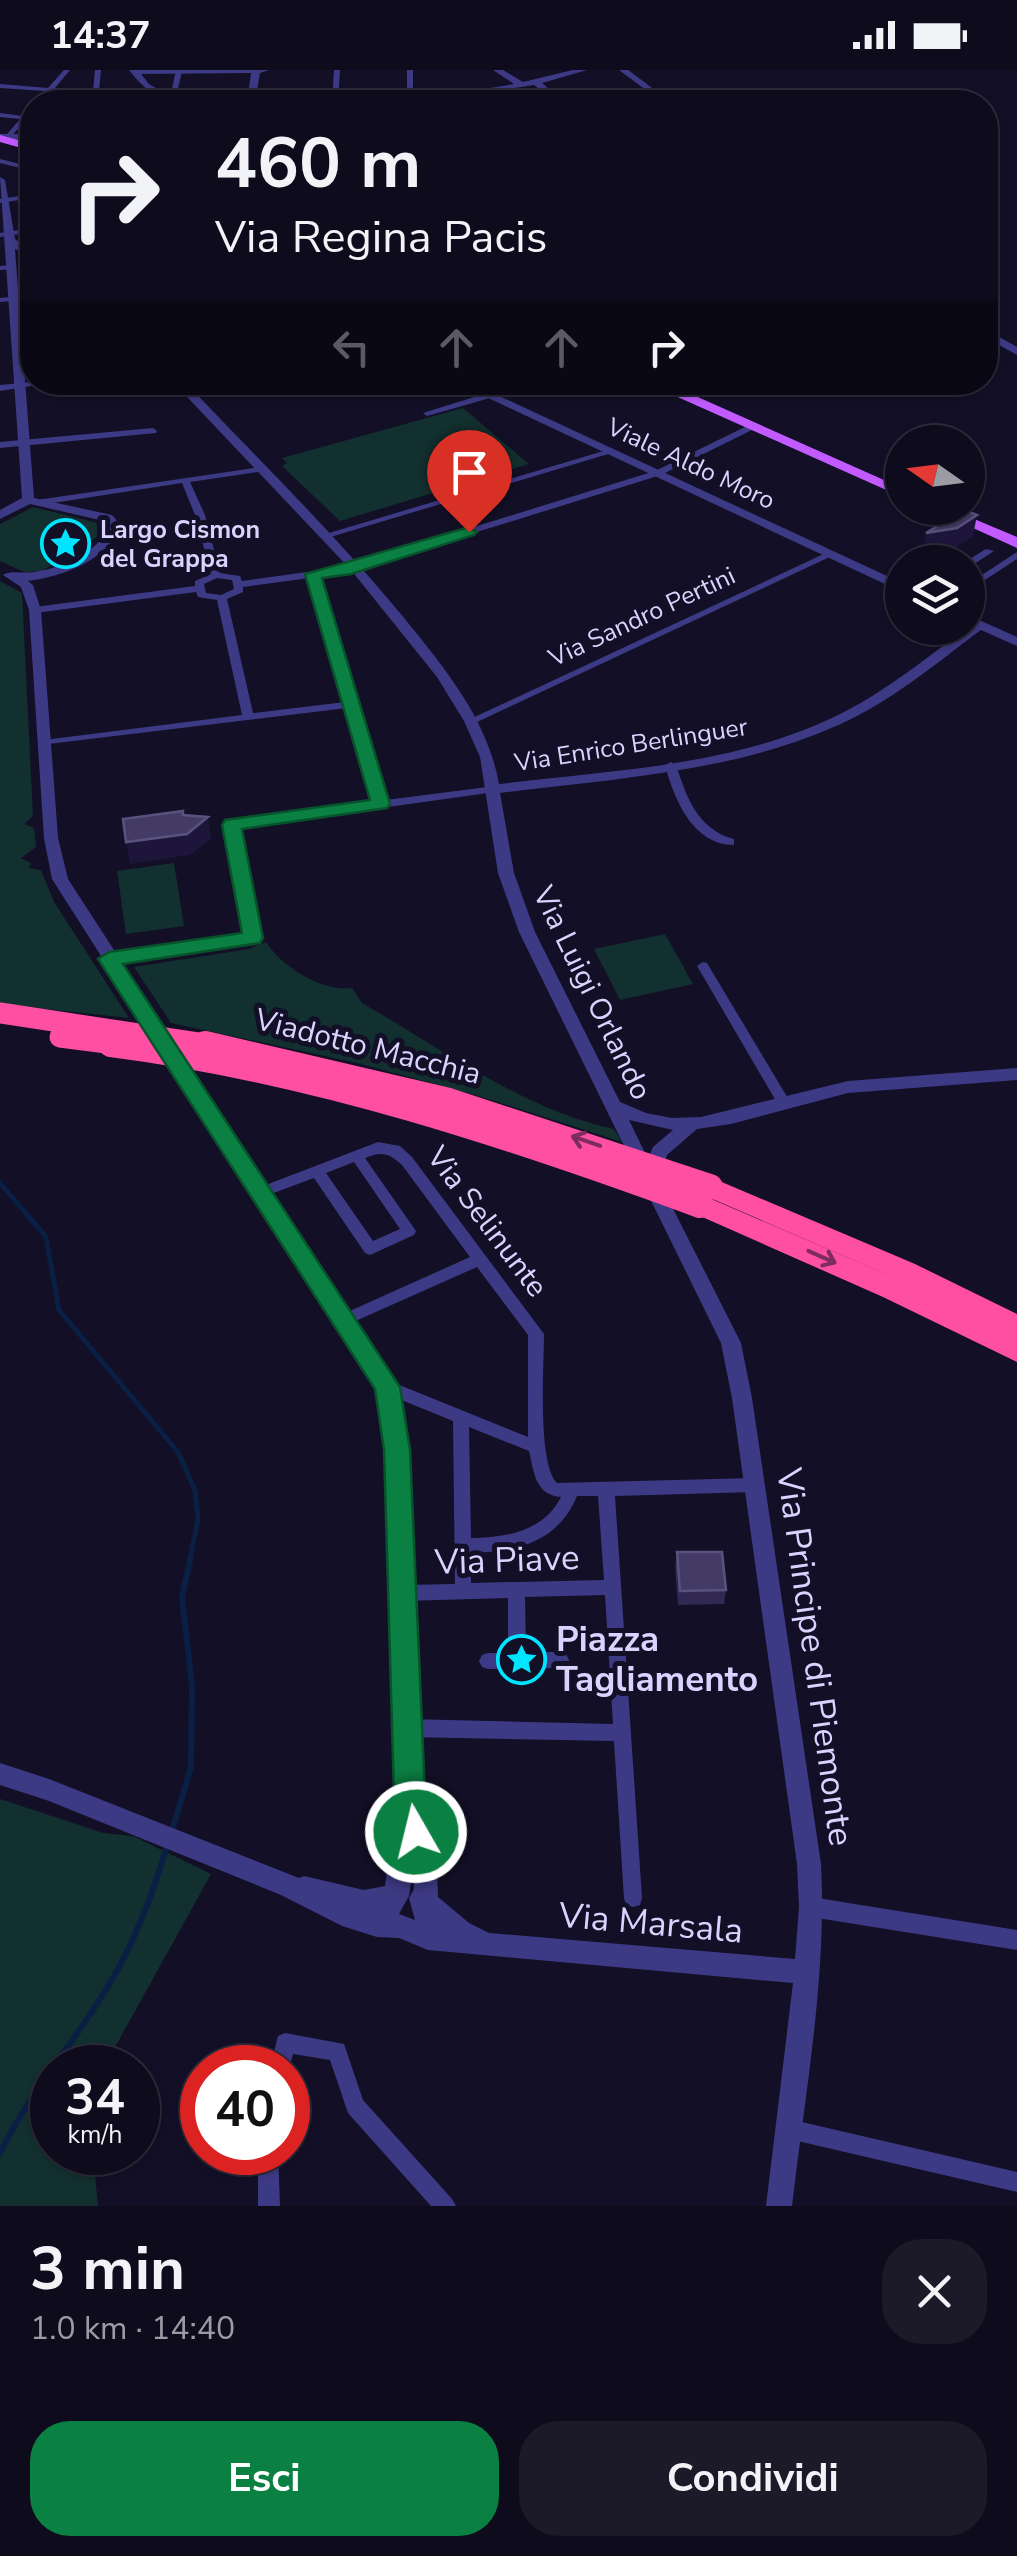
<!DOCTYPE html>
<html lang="it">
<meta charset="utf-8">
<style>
body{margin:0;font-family:"Nunito Sans",sans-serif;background:#1c1929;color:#f1f3f6;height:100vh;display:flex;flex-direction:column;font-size:38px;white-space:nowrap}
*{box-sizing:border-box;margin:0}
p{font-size:32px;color:#9b9ba3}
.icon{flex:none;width:55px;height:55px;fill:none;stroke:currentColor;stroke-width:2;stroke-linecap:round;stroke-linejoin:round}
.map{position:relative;height:2136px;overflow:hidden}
.sheet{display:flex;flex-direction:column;background:#0e0b1c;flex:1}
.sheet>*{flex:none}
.banner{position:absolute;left:20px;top:20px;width:978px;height:305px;border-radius:40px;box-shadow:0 2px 8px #0004,0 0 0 2px #2e2b3b;background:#0e0b1c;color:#f1f3f6;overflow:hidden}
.needle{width:65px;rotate:284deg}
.buttons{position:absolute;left:885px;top:355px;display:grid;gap:20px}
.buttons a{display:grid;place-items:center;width:100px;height:100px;border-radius:50%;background:#0e0b1c;box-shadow:0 2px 8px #0004,0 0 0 2px #2e2b3b;font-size:50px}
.speed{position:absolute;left:30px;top:1975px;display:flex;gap:20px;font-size:50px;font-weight:700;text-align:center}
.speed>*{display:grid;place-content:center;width:130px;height:130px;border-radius:50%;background:#0e0b1c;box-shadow:0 2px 8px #0004,0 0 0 2px #2e2b3b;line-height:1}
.speed small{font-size:25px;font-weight:400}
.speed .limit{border:15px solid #d22;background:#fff;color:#111}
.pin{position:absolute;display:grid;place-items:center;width:85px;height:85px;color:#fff;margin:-102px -42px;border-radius:50% 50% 50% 0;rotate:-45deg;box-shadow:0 0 10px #0007}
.pin .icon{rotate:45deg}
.me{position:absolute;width:110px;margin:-55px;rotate:352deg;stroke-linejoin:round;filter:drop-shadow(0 0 8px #0008)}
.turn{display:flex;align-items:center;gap:35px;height:210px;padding:0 30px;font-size:45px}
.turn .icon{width:130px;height:130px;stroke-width:2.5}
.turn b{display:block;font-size:70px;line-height:85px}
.lanes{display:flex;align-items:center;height:95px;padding:0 30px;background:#0003;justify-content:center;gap:50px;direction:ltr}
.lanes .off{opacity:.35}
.round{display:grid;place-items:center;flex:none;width:105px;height:105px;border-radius:40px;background:#1c1929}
.head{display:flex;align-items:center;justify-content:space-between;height:170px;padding:0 30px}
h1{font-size:60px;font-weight:700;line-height:75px}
.button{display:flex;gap:20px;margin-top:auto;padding:20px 30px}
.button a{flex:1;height:115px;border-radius:40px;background:#0b8043;color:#fff;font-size:40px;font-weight:700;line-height:115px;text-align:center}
.button a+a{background:#1c1929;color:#f1f3f6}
.status{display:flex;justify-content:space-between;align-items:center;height:70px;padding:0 50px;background:#0e0b1c;direction:ltr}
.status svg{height:28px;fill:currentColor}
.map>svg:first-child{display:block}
.green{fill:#12302f}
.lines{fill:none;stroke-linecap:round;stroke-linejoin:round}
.stream-far1{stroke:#0a1f44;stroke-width:5}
.stream{stroke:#0a1f44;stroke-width:6}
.minor{fill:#3d3a85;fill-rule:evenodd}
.tertiary{fill:#3d3a85;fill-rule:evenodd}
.primary{fill:#c25bff;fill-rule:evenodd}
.motorway{fill:#ff4fa3;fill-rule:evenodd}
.motorway-bridge-far1{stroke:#ff4fa3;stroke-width:21}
.motorway-bridge{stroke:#ff4fa3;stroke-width:26}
.wall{fill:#312854}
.shaded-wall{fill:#1d163a}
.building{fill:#433a66;stroke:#5a527e;stroke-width:2.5}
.oneway{stroke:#7d2c5e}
.route{fill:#0b8043;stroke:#07532c;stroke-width:2.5}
.labels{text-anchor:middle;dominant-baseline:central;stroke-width:10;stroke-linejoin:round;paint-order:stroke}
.far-street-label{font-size:25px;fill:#d9d4ff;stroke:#130f26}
.far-poi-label{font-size:25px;font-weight:bold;fill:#d9d4ff;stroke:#130f26;text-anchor:start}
.street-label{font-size:30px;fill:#d9d4ff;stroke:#130f26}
.near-street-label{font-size:35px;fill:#d9d4ff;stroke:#130f26}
.near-poi-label{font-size:35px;font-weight:bold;fill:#d9d4ff;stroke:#130f26;text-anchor:start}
</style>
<div class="status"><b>14:37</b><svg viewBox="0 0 49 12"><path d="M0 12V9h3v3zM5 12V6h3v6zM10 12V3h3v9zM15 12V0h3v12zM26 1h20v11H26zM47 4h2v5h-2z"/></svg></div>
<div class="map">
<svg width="1017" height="2136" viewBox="0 0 1017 2136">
<rect width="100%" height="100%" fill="#130f26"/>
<g class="green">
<path d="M463,338l66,56 -189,57 -58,-55 5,-3 -5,-5z"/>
<path d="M33,437l61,15 7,4 1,8 -60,37 -18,1 -24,-11v-37z"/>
<path d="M0,511l22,12 11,223 -9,8 10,4 2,19 -15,11 10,5 -2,5 12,2 13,32 75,116 -129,-14z"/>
<path d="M174,793l10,63 -58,8 -9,-63z"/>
<path d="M665,864l28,50 -73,16 -26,-51z"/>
<path d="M266,872c17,26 57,50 86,46l10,15c79,45 162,107 252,126l8,13 -143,-46 -122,-33 -186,-40 -37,-56 115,-18z"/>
<path d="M0,1729l103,34 30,3 78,38 -107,193 -52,1v84l41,1 5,53h-98z"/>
</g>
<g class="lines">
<path class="stream-far1" d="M0,1113l46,54 13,73 119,142 17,38 3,30 -8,38"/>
<g class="stream">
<path d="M172,1761l19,-64 1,-81 -10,-89 9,-41"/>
<path d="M0,2083c32,-65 75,-110 110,-170 26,-44 43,-89 57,-137"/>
</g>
<g class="minor">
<path d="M64,0h6l-15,18 38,3 2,-21h6l-3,32h-6v-7l-40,-3 -10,10h-6l9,-11 -45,-3v-4l48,4z"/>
<path d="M176,0l6,1 -7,31h-6z"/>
<path d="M334,0h6l-2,32h-6z"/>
<rect x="407" y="0" width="6" height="32"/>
<path d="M32,38v6l-2,3h2v4l-6,-1 -19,21h-4v-2l17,-20 -20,-2v-4l23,3z"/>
<path d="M0,89l32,8v4l-32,-8z"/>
<path d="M32,124v4l-32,5v-4z"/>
<path d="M32,158v4l-32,5v-4z"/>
<path d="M11,195l4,2 -1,2 -14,1v-4z"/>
<path d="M32,225v4l-32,3v-4z"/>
<path d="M32,312h24l-56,9v-6z"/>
<path d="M487,323l4,3 -1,2 -63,18 -4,-3z"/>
<path d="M751,354l4,3 -1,2 -93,46 -313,97 -30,5 68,223 109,-14 6,3 -6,3 -257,36 21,110 -2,3 -148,22 -4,-1 -2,-3 6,-4 137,-20 -20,-110 2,-3 147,-20 -28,-94 -307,37 -2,-2 6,-3 198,-25 -25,-115 -19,-3 -2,-5 -161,21 -5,-3 5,-3 160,-21v-5l16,-7 -16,-59 -13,-32 -142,22 -5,-3 2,-2 224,-33 2,2 -5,3 -68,10 15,33 15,58 20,3 2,5 102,-14 311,-96zM217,508l15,2 2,9 -13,6 -15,-2 -2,-9zM309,508l36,124 -92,11 -26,-114 16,-7v-5z"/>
<path d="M153,358l4,3 -1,2 -156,15v-6z"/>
<path d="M607,380l8,2 -288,86 -8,-2z"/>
<path d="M986,479l8,2 -26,17v-6h-3z"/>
<path d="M828,482l8,2 -361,169 -4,1 -5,-3z"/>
<path d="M1017,482v7l-49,32v-7z"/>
<path d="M671,692c7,5 7,10 11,20 9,27 24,50 52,57v6c-41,0 -60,-46 -69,-80z"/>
<path d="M703,892l4,1 82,137 2,3 -2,3h-10l-82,-140z"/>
<path d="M378,1072l22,4 12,11 129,173 3,4c0,30 -7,130 13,149l198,-5 6,2 2,5 -2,5 -6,2 -140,4 27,402 -2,7 -7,2 -7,-2 -2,-7 -10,-157 -207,-4 -6,-3 -3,-6 3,-6 6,-3 206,5 -8,-129 -80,2 1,55h34l6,2 3,6 -3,6 -6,2 -72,1 -6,-2 -3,-6 3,-6 6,-2h20v-55l-105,3 -6,-3 -2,-5 2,-5 6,-3 52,-1 -2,-163 -71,-29 -3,-5 3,-5 5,-1 5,1 136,55v-102l-51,-68 -126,56 -5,2 -5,-2 -2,-4 2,-4 129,-58 -68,-92c-13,-12 -20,-14 -37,-7l51,73 -2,4 -44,20 -5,-2 -51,-75 -51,19 -5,-1 -2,-4 2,-4zM354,1092l46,67 -27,12 -47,-68zM469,1357l60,24c5,21 6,44 32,46 -17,34 -55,41 -90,41zM577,1426h21l6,84 -133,3v-30c46,-1 87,-11 106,-57z"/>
<path d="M811,1827l206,33v20l-206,-33 -7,-3 -3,-7 3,-7z"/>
<path d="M285,1963l59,11 19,56 89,99 4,7h-25l-83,-93 -18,-53 -37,-6 -5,20v-6h-18l8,-32z"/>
<path d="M789,2049l228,53v20l-228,-53 -7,-3 -3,-7 3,-7z"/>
<path d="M258,2082h20l2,54h-22z"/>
</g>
<g class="tertiary">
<path d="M129,0h140l-9,3 -5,29h-8l4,-29 -110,1 8,10 30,18c-21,1 -38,-17 -50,-32z"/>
<path d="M493,0h10l20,12 50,-12h14l-45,13 22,19h-9l-21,-17 -110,17h-17l107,-18z"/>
<path d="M619,0h9l43,32h-9z"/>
<rect x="0" y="64" width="32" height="6"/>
<path d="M0,107l5,3 10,59 17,13v7l-17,-10 19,249 78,17 9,10c-14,36 -57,51 -93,56l5,4 8,25 17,228 10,41 329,508 14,99 11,306 15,76 1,29 31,26 20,10 306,26 4,-52 -2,-43 -65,-466 -11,-55 -202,-411 -21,-59 -18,-116 -16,-36 -27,-44 -86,-107 -178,-188h12c72,76 148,150 215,231 42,52 87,104 99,171 115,-14 240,-18 345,-72 45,-23 86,-57 127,-87l-3,-1v-9l49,22v9l-36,-16c-42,31 -84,67 -132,90 -108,52 -231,58 -349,73l14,80 21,59 85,170 26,11 26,5 29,-1 147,-36 169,-13v12l-169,13 -117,31 -34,5 -30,26 -8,26 82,162 11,55 69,466c6,114 -16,229 -29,342h-26l27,-223 -365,-33 -29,-12 -22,-1 -35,-11 -61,-31 -232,-94 -49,-16v-22l49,16 250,99 5,-2 60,14 21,-4 10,-72 5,-9 -5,-63 -5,-256 -13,-97 -325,-510 -8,-41 -15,-228 -8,-23 -18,-12c9,-5 19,-1 31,-3 28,-4 64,-19 75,-46l-5,-5 -74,-17 -30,15v-9l22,-12zM629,1050l44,10 -20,17 -5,12zM413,1797l1,22 -5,9 6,22 -16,-6 10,-18z"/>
<path d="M985,259l32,18v8l-32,-18z"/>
<path d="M454,312h15l433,201v9z"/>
</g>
<g class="primary">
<path d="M0,65l32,9v7l-32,-9z"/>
<path d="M644,312h20l238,106v9z"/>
<path d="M929,438h19l69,29v11z"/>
</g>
<path class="motorway" d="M710,1107l205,87 102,50v48l-134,-65 -192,-85 -4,-7 4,-7h18l193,83 -201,-87 -4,-7 4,-7z"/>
<g class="motorway-bridge-far1">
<path d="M0,943l218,33"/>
<path d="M60,967l70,9"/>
</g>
<g class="motorway-bridge">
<path d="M111,974c203,26 398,91 589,161"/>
<path d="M205,974l244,57 261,86"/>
</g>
</g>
<path class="wall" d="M677,1482l49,38 -2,14 -46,1 -3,-38z"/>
<g class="shaded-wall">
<path d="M977,445l-4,21 -20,13 -31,5 4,-21z"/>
<path d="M208,747l3,22 -21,16 -60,9 -4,-22z"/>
</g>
<g class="building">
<path d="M964,440l13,5 -20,13 -31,5z"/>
<path d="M183,741v4l25,2 -21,17 -61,8 -3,-23z"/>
<path d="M677,1482h45l4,38 -46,1z"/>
</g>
<defs><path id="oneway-shaft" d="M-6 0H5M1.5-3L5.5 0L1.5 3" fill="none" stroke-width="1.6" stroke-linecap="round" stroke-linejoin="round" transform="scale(2.5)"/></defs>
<g class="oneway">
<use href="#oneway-shaft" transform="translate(586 1071) rotate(-161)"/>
<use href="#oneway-shaft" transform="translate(822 1187) rotate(24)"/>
</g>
<path class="route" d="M469,457l8,5 -3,3 -123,39 -29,4 68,226 -3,4 -145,21 21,109 -3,5 -137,21 277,423 10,63 15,344 7,38 -5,11 -11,4 -11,-4 -11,-49 -10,-344 -9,-61 -277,-430 11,-7 133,-19 -20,-108 3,-5 145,-20 -65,-226z"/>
<defs>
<symbol id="sight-ring" viewBox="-11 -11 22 22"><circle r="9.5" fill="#130f26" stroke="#00e5ff" stroke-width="1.5"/><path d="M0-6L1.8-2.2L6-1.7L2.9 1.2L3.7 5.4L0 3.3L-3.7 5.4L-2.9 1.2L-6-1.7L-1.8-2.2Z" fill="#00e5ff"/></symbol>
</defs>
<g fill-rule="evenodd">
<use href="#sight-ring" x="38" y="446" width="55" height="55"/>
<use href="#sight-ring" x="494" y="1562" width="55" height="55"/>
</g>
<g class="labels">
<g class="far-street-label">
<text transform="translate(691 394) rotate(25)">Viale Aldo Moro</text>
<text transform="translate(642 547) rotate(-25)">Via Sandro Pertini</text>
<text transform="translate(631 675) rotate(-9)">Via Enrico Berlinguer</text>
</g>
<g class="far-poi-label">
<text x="100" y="460">Largo Cismon<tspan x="100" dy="29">del Grappa</tspan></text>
</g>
<g class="street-label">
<text transform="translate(592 923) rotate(64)">Via Luigi Orlando</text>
<text transform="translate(368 977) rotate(14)">Viadotto Macchia</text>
<text transform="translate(487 1152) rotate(53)">Via Selinunte</text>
</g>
<g class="near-street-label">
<text transform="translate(507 1490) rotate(-2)">Via Piave</text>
<text transform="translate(815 1587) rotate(82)">Via Principe di Piemonte</text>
<text transform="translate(651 1853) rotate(5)">Via Marsala</text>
</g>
<g class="near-poi-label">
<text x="556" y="1569">Piazza<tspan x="556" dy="40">Tagliamento</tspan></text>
</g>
</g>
</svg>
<div class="buttons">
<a><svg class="needle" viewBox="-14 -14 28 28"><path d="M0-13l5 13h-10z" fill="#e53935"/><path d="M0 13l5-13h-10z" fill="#9b9ba3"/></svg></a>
<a><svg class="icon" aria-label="layers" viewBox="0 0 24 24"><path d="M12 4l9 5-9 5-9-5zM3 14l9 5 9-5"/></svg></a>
</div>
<div class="speed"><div>34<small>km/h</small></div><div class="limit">40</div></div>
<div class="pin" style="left:469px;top:462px;background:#d93025"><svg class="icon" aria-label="arrive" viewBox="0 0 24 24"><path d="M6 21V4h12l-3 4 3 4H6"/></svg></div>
<svg class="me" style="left:416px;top:1762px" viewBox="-20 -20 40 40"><circle r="17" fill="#0b8043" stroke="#fff" stroke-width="3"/><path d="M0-11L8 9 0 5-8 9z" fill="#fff"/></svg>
<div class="banner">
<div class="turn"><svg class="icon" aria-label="right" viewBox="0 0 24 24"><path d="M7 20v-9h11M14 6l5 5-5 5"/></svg><div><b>460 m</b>Via Regina Pacis</div></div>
<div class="lanes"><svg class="icon off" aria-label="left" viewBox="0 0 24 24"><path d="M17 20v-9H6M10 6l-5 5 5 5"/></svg><svg class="icon off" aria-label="ahead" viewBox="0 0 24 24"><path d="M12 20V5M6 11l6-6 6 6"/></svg><svg class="icon off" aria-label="ahead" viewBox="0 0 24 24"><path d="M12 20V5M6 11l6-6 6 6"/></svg><svg class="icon" aria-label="right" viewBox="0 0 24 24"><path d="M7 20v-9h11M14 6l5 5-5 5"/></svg></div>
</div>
</div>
<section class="sheet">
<div class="head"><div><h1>3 min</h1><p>1.0 km · 14:40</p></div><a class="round"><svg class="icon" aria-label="close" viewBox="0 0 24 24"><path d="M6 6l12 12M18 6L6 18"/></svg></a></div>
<div class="button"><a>Esci</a><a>Condividi</a></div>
</section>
